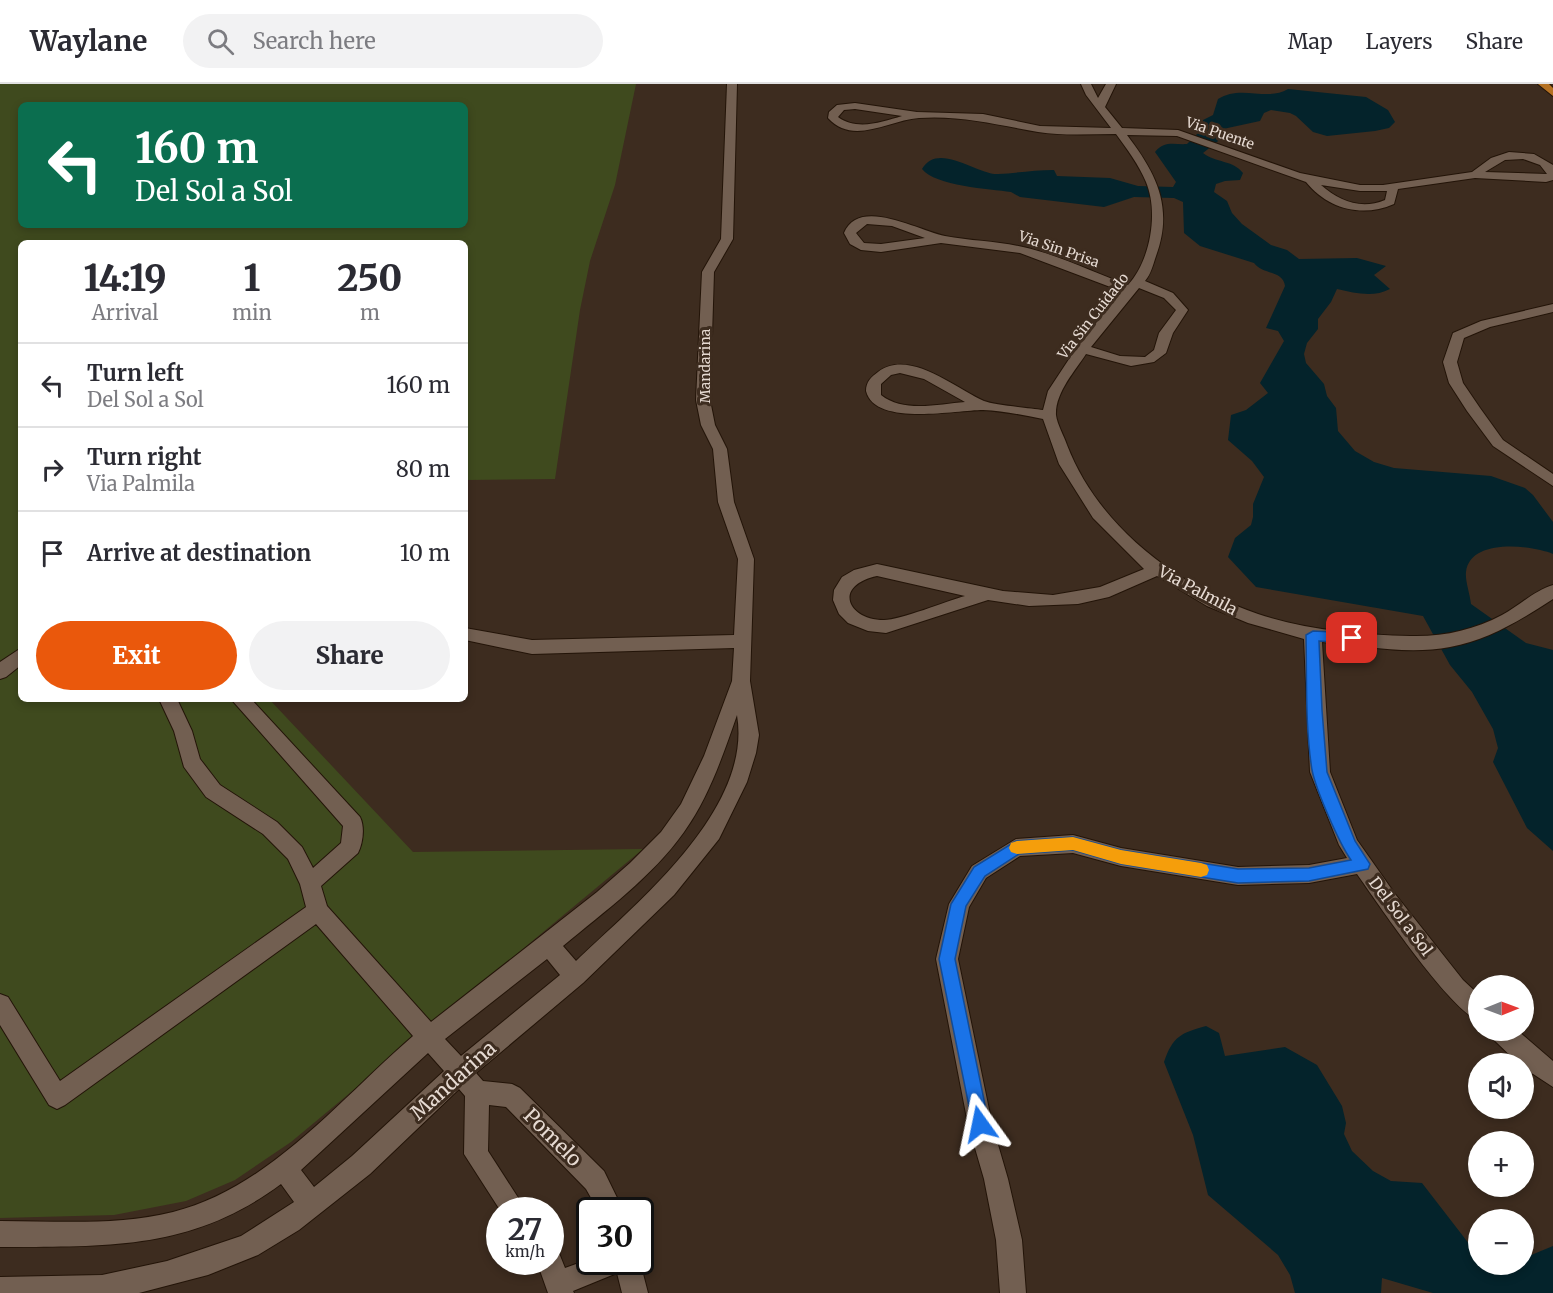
<!DOCTYPE html>
<meta charset="utf-8">
<style>
body{margin:0;font-family:Merriweather,serif;background:#f2f2f3;color:#2b2b33;height:100vh;display:flex;flex-direction:column;font-size:22px;white-space:nowrap}
*{box-sizing:border-box;margin:0}
p{font-size:20px;color:#7c7c81}
.icon{flex:none;width:33px;height:33px;fill:none;stroke:currentColor;stroke-width:2;stroke-linecap:round;stroke-linejoin:round}
.map{position:relative;flex:1;overflow:hidden}
.sheet{position:absolute;left:18px;top:156px;width:450px;height:462px;display:flex;flex-direction:column;background:#fff;border-radius:9px;box-shadow:0 3px 9px #0003}
.sheet>*{flex:none}
.guide{position:absolute;left:18px;top:18px;width:450px;height:126px;border-radius:9px;box-shadow:0 3px 9px #0003;background:#0b6e4f;color:#fff;overflow:hidden}
.needle{width:39px;rotate:89deg}
.buttons{position:absolute;left:1468px;top:891px;display:grid;gap:12px}
.buttons a{display:grid;place-items:center;width:66px;height:66px;border-radius:50%;background:#fff;box-shadow:0 3px 9px #0003;font-size:30px}
.speed{position:absolute;left:486px;top:1113px;display:flex;gap:12px;font-size:30px;font-weight:700;text-align:center}
.speed>*{display:grid;place-content:center;width:78px;height:78px;border-radius:50%;background:#fff;box-shadow:0 3px 9px #0003;line-height:1}
.speed small{font-size:15px;font-weight:400}
.speed .limit{border:3px solid #111;border-radius:9px;background:#fff;color:#111}
.pin{position:absolute;display:grid;place-items:center;width:51px;height:51px;color:#fff;margin:-26px;border-radius:12px;box-shadow:0 3px 9px #0006}
.me{position:absolute;width:66px;margin:-33px;rotate:348deg;stroke-linejoin:round;filter:drop-shadow(0 0 4px #0008)}
.turn{display:flex;align-items:center;gap:21px;height:126px;padding:0 18px;font-size:27px}
.turn .icon{width:78px;height:78px;stroke-width:2.5}
.turn b{display:block;font-size:42px;line-height:51px}
.eta{display:flex;justify-content:space-evenly;align-items:center;height:102px;text-align:center}
.eta b{font-size:36px;font-weight:800;line-height:42px}
.button{display:flex;gap:12px;margin-top:auto;padding:12px 18px}
.button a{flex:1;height:69px;border-radius:36px;background:#ea580c;color:#fff;font-size:24px;font-weight:800;line-height:69px;text-align:center}
.button a+a{background:#f2f2f3;color:#2b2b33}
ul{padding:0;list-style:none}
li{display:flex;align-items:center;gap:18px;height:84px;padding:0 18px;border-top:2px solid #e1e1e2}
li div{flex:1}
li b{display:block;font-size:22px}
li em{font-style:normal}
header{display:flex;align-items:center;gap:36px;box-sizing:border-box;height:84px;padding:0 30px;background:#fff;border-bottom:2px solid #e1e1e2}
header strong{font-size:28px}
nav{display:flex;gap:33px;margin-inline-start:auto;font-size:21px}
.search{width:420px;height:54px;background:#f2f2f3;display:flex;align-items:center;gap:15px;box-sizing:border-box;padding:0 21px;border-radius:33px;color:#7c7c81;font-size:22px}
.map>svg:first-child{display:block}
.green{fill:#3f4a1e;fill-rule:evenodd}
.water{fill:#04232b}
.lines{fill:none;stroke-linecap:round;stroke-linejoin:round}
.minor-casing{stroke:#231408;stroke-width:2}
.major-casing{stroke:#231408;stroke-width:2}
.minor{fill:#725f51;fill-rule:evenodd}
.major{fill:#b47123;fill-rule:evenodd}
.route{fill:#1a73e8;stroke:#114b97;stroke-width:1.5}
.slow{fill:#f59e0b}
.labels{text-anchor:middle;dominant-baseline:central;stroke-width:6;stroke-linejoin:round;paint-order:stroke}
.far-street-label{font-size:14px;fill:#e6dad2;stroke:#3d2c1f}
.street-label{font-size:16px;fill:#e6dad2;stroke:#3d2c1f}
.near-street-label{font-size:20px;fill:#e6dad2;stroke:#3d2c1f}
</style>
<header>
<strong>Waylane</strong>
<div class="search"><svg class="icon" aria-label="search" viewBox="0 0 24 24"><circle cx="10" cy="10" r="6"/><path d="M15 15l6 6"/></svg>Search here</div>
<nav><a>Map</a><a>Layers</a><a>Share</a></nav>
</header>
<div class="map">
<svg width="1553" height="1209" viewBox="0 0 1553 1209">
<rect width="100%" height="100%" fill="#3d2c1f"/>
<path class="green" d="M0,0h636l-21,101 -25,76 -10,49 -25,169 -90,1v-237h-444v456h248l144,153 230,-3 -352,293 -56,38 -49,21 -72,14 -114,3zM21,21h444v120h-444z"/>
<g class="water">
<path d="M1288,5l78,8 22,13 7,12 -6,6 -14,3 -48,5 -14,-4 -17,-16 -6,-3 -19,-3 -7,3 -4,8 -37,8 -2,3 1,6 -19,15c13,10 30,7 40,20l-3,7 -15,1 -9,3 -2,8 13,9 5,12 10,11 29,21 16,5 12,9 58,-1 29,8 -12,9 16,14c-17,9 -35,4 -53,0l-6,13 -13,17v10l-11,14 -3,11 2,9 18,21 3,12 9,12 2,23 17,20 19,11 20,6 97,8 34,12 8,7 20,27v32c-22,-9 -83,-16 -87,18 -1,9 4,22 5,32l55,39 27,7v201l-26,-23 -34,-66 5,-14 -5,-19 -21,-37 -22,-27 -27,-49 -167,-29 -28,-30 7,-19 16,-13 2,-8v-13l11,-27 -12,-16 -24,-21 3,-25 15,-5 22,-17 -8,-10 24,-42 -6,-10 -12,-3 19,-42c-2,-16 -22,-11 -31,-23l-54,-17 -16,-13 -1,-31 -9,-4 -40,-1 -30,10 -84,-10 -9,-5c-21,-3 -76,-6 -89,-23 16,-28 55,6 76,5 19,-1 37,-4 56,-4l3,6 53,2 28,8 35,1 3,-5 -21,-30c10,-12 19,-7 32,-8l12,-12 4,-12 10,-5 5,-16c23,-15 49,3 70,-10z"/>
<path d="M1206,942l13,7 6,23 60,-9 32,18 25,41 4,17 -2,11 8,17 21,20 18,10 31,2 51,66 6,3v12h45v-6l29,-12v47h-120l-51,-15 -1,15h-86l-5,-18 -12,-20 -70,-60 -15,-60 -29,-73c9,-26 17,-29 42,-36z"/>
</g>
<g class="lines">
<defs>
<g id="minor">
<path d="M727,0h10l-4,155 -19,33 -4,128 5,25 12,24 7,53 20,57 -4,122 9,54 -3,18 -9,29 -28,57 -45,56 -91,88 -107,90 7,8 29,3 8,4 84,83 19,39h-25l-12,-21 -80,-82 -17,-2 -1,46 38,59h-26l-36,-56 1,-58 -6,-7 -89,85 -71,56 -41,25 -50,20 -69,18h-139v-16l102,-2 65,-14 74,-25 53,-34 -13,-18c-90,67 -174,62 -281,63v-26c57,0 117,5 173,-9 96,-24 167,-113 240,-176l-97,-112 -251,181 -8,4 -8,-4 -49,-80v-31l8,3 52,84 246,-174 -6,-23 -12,-25 -25,-25 -57,-37 -22,-30 -10,-36 -15,-32h18l15,32 8,28 20,26 57,37 25,25 11,21 28,-25 2,-17 -112,-127h20l109,118c5,10 3,26 -2,36l-37,33 6,20 104,116 166,-130 33,-29 31,-31 20,-28 23,-48 28,-75 2,-33 -202,6 -67,-14v-12l67,12 202,-5 4,-76 -20,-57 -5,-53 -12,-24 -5,-25 6,-128 19,-33zM737,631c16,94 -100,188 -161,246l-13,-15c42,-35 89,-69 121,-114 25,-35 39,-77 53,-117zM547,875l13,16 -99,81 -16,-17zM428,969l16,18 -92,85 -38,31 -13,-17z"/>
<path d="M1081,0h10l7,14 8,-14h10l-11,23 17,21 56,2 122,43 60,12h23l89,-13 19,-14 18,-6 25,2 19,11v15l-7,2 -71,-4 -77,11 -4,15c-32,14 -66,5 -88,-22l-129,-46 -50,-1c29,38 47,72 29,121 -3,9 -5,18 -11,25l28,12 15,17 -15,23 -7,20 -12,9 -23,4 -45,-12c-11,17 -31,39 -30,61 1,9 8,21 11,30 31,81 110,141 191,169 48,16 102,21 152,22 33,1 64,-6 92,-21 17,-9 33,-25 51,-30v14c-32,21 -65,41 -103,48 -41,8 -87,-1 -128,-5l8,130 27,68 38,54 68,86 16,15v26c-31,-13 -100,-116 -122,-147l-48,9 -71,2 -117,-19 -48,-13 -53,3 -34,22 -17,29 -11,52 34,165 16,55 14,61 4,53h-26l-4,-53 -12,-61 -16,-55 -32,-165 13,-55 23,-38 44,-27 57,-4 48,13 117,19 71,-2 38,-7 -8,-13 -29,-73 -6,-133 -56,-16 -41,-17 -50,-30 -48,21 -31,7 -49,2 -41,-6 -102,33 -18,-2 -20,-8 -9,-9 -6,-14 1,-10 8,-13 12,-7 23,-6 126,27 50,4 47,-8 44,-18 -51,-51 -34,-54 -16,-45c-20,-4 -40,-8 -60,-9 -28,0 -108,17 -117,-19 0,-9 5,-14 12,-19 31,-24 78,17 106,29 10,4 46,7 59,9l5,-19 27,-41 46,-59 -101,-38 -79,-10 -60,9 -20,-2 -11,-6 -6,-11c15,-37 75,-2 101,3 26,5 53,5 78,11 33,7 72,26 105,38 22,-24 31,-72 18,-103 -7,-17 -19,-33 -30,-48 -26,0 -53,2 -78,-2 -40,-7 -78,-17 -119,-14 -30,2 -66,28 -91,0l1,-6 8,-7 18,-2 62,9 66,2 57,12 71,2 -25,-33zM855,25l47,7c-20,6 -45,15 -64,1l6,-7zM1523,75l17,6 7,9 -62,-2 20,-12zM1321,101l39,6h27l-2,9c-24,10 -46,1 -64,-15zM867,140l25,2 33,12 -44,6 -17,-1 -8,-10zM1139,204l25,10 12,12 -17,23 -5,17 -9,7 -25,-1 -29,-9zM900,289l24,6 41,23c-26,2 -62,11 -84,-7v-11l10,-9zM877,492l88,20c-18,5 -65,24 -81,24 -36,0 -52,-34 -7,-44z"/>
<path d="M1553,220v8l-63,15 -26,11 -7,24 6,21 17,25 23,32 50,34v12l-60,-40 -26,-35 -18,-28 -6,-21 10,-29 28,-12z"/>
<path d="M21,564v17l-15,12 -6,2v-17z"/>
<path d="M1489,946h28l36,31v26l-29,-19v-4h-5l-27,-26z"/>
<path d="M550,1165l9,4 6,15 25,-9v3h50l8,31h-26l-5,-20 -44,18 1,2h-26l-11,-31h13z"/>
</g>
<path id="major" d="M1538,0h11l4,4v8z"/>
</defs>
<use href="#minor" class="minor-casing"/>
<use href="#major" class="major-casing"/>
<use href="#minor" class="minor"/>
<use href="#major" class="major"/>
</g>
<path class="route" d="M1313,547l39,2 7,5 -7,5 -33,-2 3,69 5,62 28,69 15,23 -2,5 -59,12 -71,2 -117,-19 -48,-14 -54,4 -34,22 -19,30 -11,53 34,165 -2,7 -7,2 -6,-2 -35,-172 12,-55 23,-37 42,-26 57,-4 48,13 117,19 71,-1 42,-8c-12,-17 -35,-70 -39,-90 -7,-44 -5,-90 -6,-135z"/>
<path class="slow" d="M1073,753l48,13 80,13 6,2 2,5 -2,5 -6,2 -80,-13 -48,-14 -56,4 -6,-2 -2,-4 2,-5 6,-2z"/>
<g class="labels">
<g class="far-street-label">
<text transform="translate(1220 49) rotate(19)">Via Puente</text>
<text transform="translate(1059 165) rotate(19)">Via Sin Prisa</text>
<text transform="translate(1093 232) rotate(-52)">Via Sin Cuidado</text>
<text transform="translate(705 282) rotate(-90)">Mandarina</text>
</g>
<g class="street-label">
<text transform="translate(1198 506) rotate(28)">Via Palmila</text>
<text transform="translate(1401 832) rotate(53)">Del Sol a Sol</text>
</g>
<g class="near-street-label">
<text transform="translate(453 996) rotate(-42)">Mandarina</text>
<text transform="translate(553 1053) rotate(45)">Pomelo</text>
</g>
</g>
</svg>
<div class="buttons">
<a><svg class="needle" viewBox="-14 -14 28 28"><path d="M0-13l5 13h-10z" fill="#e53935"/><path d="M0 13l5-13h-10z" fill="#7c7c81"/></svg></a>
<a><svg class="icon" aria-label="sound" viewBox="0 0 24 24"><path d="M4 9h4l5-4v14l-5-4H4zM17 9q2 3 0 6"/></svg></a>
<a>+</a>
<a>−</a>
</div>
<div class="speed"><div>27<small>km/h</small></div><div class="limit">30</div></div>
<div class="pin" style="left:1352px;top:554px;background:#d93025"><svg class="icon" aria-label="arrive" viewBox="0 0 24 24"><path d="M6 21V4h12l-3 4 3 4H6"/></svg></div>
<svg class="me" style="left:980px;top:1040px" viewBox="-20 -20 40 40"><path d="M0-17L14 15 0 8-14 15z" fill="#1a73e8" stroke="#fff" stroke-width="4"/></svg>
<div class="guide">
<div class="turn"><svg class="icon" aria-label="left" viewBox="0 0 24 24"><path d="M17 20v-9H6M10 6l-5 5 5 5"/></svg><div><b>160 m</b>Del Sol a Sol</div></div>
</div>
<section class="sheet">
<div class="eta">
<div><b>14:19</b><p>Arrival</p></div>
<div><b>1</b><p>min</p></div>
<div><b>250</b><p>m</p></div>
</div>
<ul>
<li><svg class="icon" aria-label="left" viewBox="0 0 24 24"><path d="M17 20v-9H6M10 6l-5 5 5 5"/></svg><div><b>Turn left</b><p>Del Sol a Sol</p></div><em>160 m</em></li>
<li><svg class="icon" aria-label="right" viewBox="0 0 24 24"><path d="M7 20v-9h11M14 6l5 5-5 5"/></svg><div><b>Turn right</b><p>Via Palmila</p></div><em>80 m</em></li>
<li><svg class="icon" aria-label="arrive" viewBox="0 0 24 24"><path d="M6 21V4h12l-3 4 3 4H6"/></svg><div><b>Arrive at destination</b></div><em>10 m</em></li>
</ul>
<div class="button"><a>Exit</a><a>Share</a></div>
</section>
</div>
